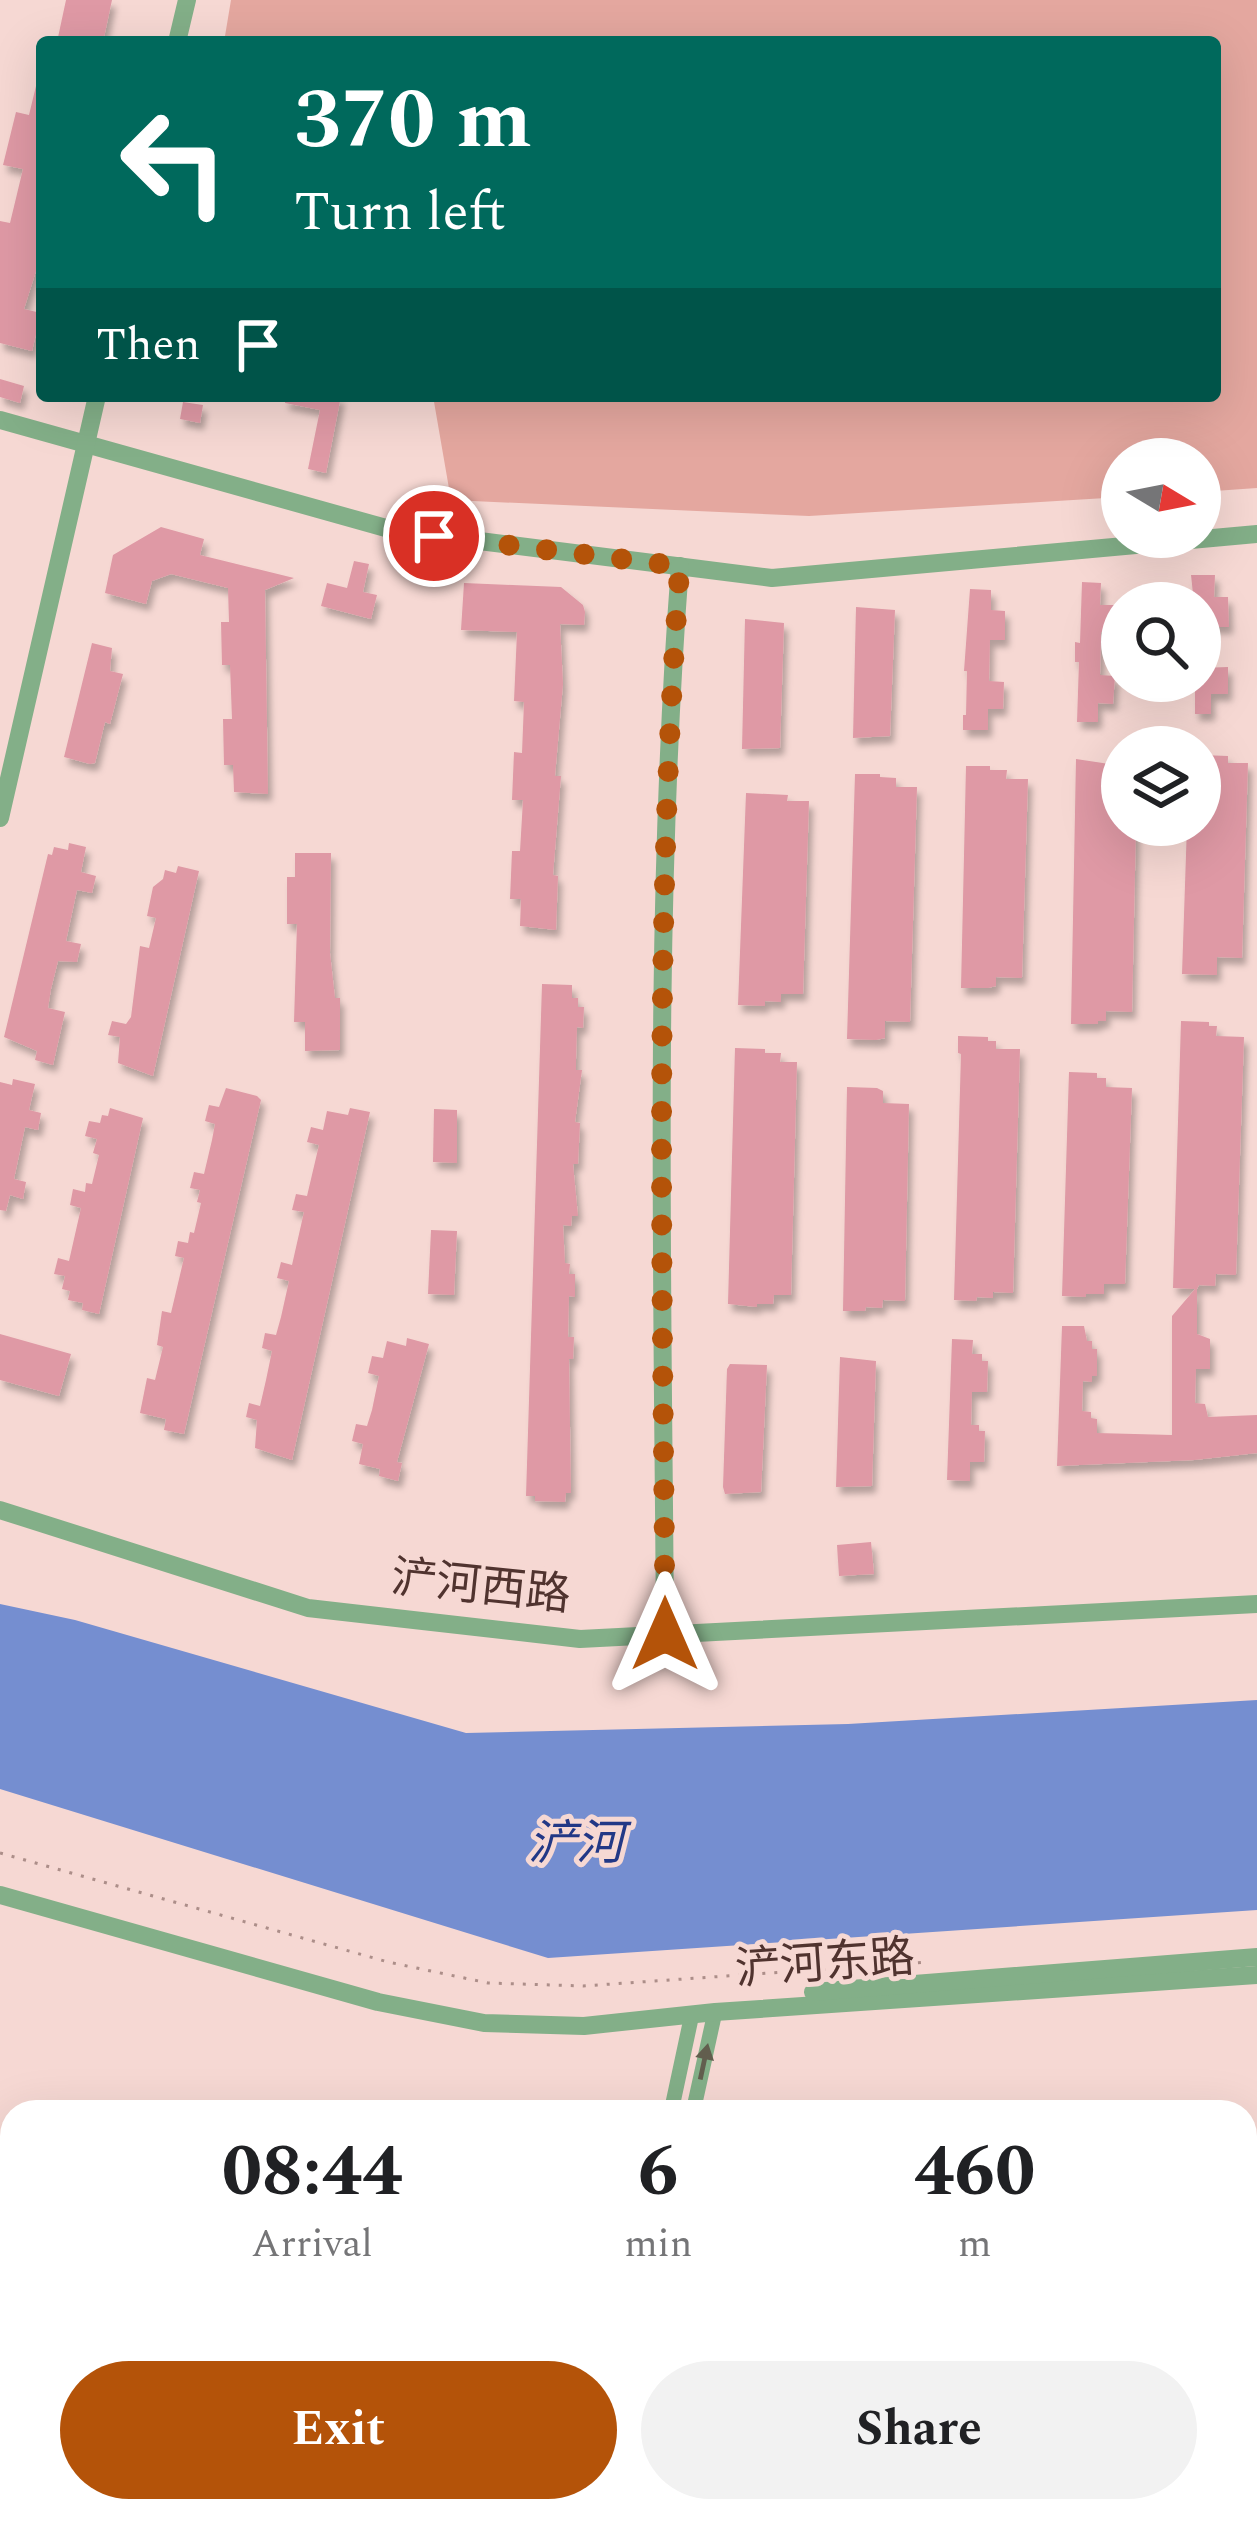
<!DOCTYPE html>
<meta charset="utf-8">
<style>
body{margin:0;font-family:Spectral,"Noto Sans SC",serif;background:#f2f2f2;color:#202124;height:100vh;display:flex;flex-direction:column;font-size:45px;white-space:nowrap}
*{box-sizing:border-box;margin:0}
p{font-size:39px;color:#757577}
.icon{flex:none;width:66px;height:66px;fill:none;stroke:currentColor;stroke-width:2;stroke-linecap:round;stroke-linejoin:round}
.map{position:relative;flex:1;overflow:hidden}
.details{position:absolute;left:0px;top:2100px;width:1257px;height:423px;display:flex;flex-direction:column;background:#fff;border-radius:36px 36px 0 0;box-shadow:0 12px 48px #0002}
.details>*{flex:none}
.guide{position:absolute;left:36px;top:36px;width:1185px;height:366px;border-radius:12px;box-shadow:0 12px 48px #0002;background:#00695c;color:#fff;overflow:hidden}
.needle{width:78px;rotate:100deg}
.buttons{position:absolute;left:1101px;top:438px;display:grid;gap:24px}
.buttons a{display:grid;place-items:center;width:120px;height:120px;border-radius:50%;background:#fff;box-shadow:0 12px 48px #0002;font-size:60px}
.pin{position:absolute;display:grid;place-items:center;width:102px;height:102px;color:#fff;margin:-51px;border:6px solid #fff;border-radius:50%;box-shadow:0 3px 12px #0007}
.me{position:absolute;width:132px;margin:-66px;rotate:0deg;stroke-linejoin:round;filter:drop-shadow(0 0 9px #0008)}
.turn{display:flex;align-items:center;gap:42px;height:252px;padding:0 60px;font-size:54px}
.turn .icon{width:156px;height:156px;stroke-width:2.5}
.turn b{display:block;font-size:84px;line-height:102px}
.then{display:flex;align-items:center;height:114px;padding:0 60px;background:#0003;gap:24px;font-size:45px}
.eta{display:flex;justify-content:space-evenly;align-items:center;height:204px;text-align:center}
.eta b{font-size:72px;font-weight:700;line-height:84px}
.button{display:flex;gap:24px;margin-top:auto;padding:24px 60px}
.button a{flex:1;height:138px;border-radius:72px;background:#b45309;color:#fff;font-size:48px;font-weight:700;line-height:138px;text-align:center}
.button a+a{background:#f2f2f2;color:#202124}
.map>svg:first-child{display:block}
.green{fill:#e4a79f}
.water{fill:#758ed0}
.building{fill:#df99a5;filter:url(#shadow)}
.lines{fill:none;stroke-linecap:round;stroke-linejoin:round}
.path{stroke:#ac8e89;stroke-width:3;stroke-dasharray:3 9;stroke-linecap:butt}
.minor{stroke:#83af88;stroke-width:15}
.tertiary{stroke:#83af88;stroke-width:18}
.oneway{fill:#625e4e}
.route{stroke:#b45309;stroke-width:21;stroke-dasharray:0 37.8}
.labels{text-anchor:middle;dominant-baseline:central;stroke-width:10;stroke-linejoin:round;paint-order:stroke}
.street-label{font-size:45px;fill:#50332f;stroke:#f6d8d3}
.water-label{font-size:48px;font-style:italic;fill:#223886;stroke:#f6d8d3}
</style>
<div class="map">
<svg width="1257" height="2521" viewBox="0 0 1257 2521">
<defs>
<filter id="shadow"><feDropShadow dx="4" dy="7" stdDeviation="3" flood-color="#0004"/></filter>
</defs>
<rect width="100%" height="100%" fill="#f6d8d3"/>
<path class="green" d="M231,0h1026v488l-57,4v-33h-78v38l-313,19 -358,-16 -18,-104h782v-354h-991z"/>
<path class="water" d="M0,1604l75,16 391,113 382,-9 409,-24v210l-709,48 -548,-169z"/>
<g class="building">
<path d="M66,0h46l-9,42h-46z"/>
<path d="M36,86h6v166l-18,57 17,4 -9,38 -32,-8v-122l10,2 13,-54 -20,-4 13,-53 13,3z"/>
<path d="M0,379l24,7 -4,17 -20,-6z"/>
<path d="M286,396h55l-15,77 -18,-4 12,-59 -35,-7z"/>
<path d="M183,402l20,3 -3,18 -20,-4z"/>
<path d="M161,527l43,12 -4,16 94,23 -29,12 3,204 -34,-2 -1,-27h-9l-1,-46h9l-2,-54h-8l-1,-43h8l-1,-34 -57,-14 -19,7 -6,23 -41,-11 8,-38z"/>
<path d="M354,561l15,3 -6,28 14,3 -6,24 -50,-13 6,-23 20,5z"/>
<path d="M1191,575h24l-1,22h14l1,30h-29v-24h-6z"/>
<path d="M1082,582l19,1 -1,22h16l-1,28 -14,-1 -1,43 15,1 -2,28 -15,-1v19h-21l2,-60h-4v-20l5,1z"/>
<path d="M464,583l97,4 22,18 2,7 -1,13 -24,-1 3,60 -8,92h6l-8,99 5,1 -2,54 -36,-4 1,-27h-11l2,-48h8l3,-51h-11l2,-48 8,1 2,-51 -10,-1 3,-69 -56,-2z"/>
<path d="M970,589l21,1v20l14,1v29h-15l-1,41 15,1 -1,27h-15v21h-25v-15h3l1,-44h-3z"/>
<path d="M856,607l39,3 -5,126 -37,2z"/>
<path d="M745,619l39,4 -4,125 -38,1z"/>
<path d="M92,643l20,5 -2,23 13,3 -13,50 -5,-2 -10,41 -5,1 -26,-7z"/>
<path d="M1228,667v27h-17v20h-16v-33h5v-13z"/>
<path d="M1200,755l28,1v7h20l-6,195 -25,-1v18l-35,-1 5,-149h13z"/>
<path d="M1076,759l40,6v7h6v53h14l-4,187 -26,-1v10h-8v3h-27z"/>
<path d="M966,766h24v4h17l-1,9h22l-6,199 -26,-1v9l-8,2h-27z"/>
<path d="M855,774h25v3l16,1v9h21l-7,235 -25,-1v17l-9,2 -29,-1z"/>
<path d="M746,793l42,2 -1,6h22l-6,193h-22v8l-16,-1v5l-27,-1z"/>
<path d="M69,843l17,4 -5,25 15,4 -4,17 -15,-3 -11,51 15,3 -4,18 -19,-1 -7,28 -3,19 17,4 -12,53 -18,-5 2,-9 -33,-14 44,-183 4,1 2,-8 14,3z"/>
<path d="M295,853h36l-1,100 5,45h5v52l-35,1v-29h-11l3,-98h-10v-47h8z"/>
<path d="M178,866l21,5 -46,205 -35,-13 2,-26 -12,-2 4,-14 14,3 5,-7 9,-71 9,2 7,-30 -9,-2 6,-29 10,-8 2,-9 11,3z"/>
<path d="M542,984l30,1v13h6v9h6l-1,21 -6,-1 -1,32v11h6l-7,52 5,1 -2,41h-5l5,52h-6l-1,10 -8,-1 2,38 5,1 -1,10h6v23l-6,-1 -1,41h6l-1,22h-4l2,134h-5l-1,9 -30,-1v-5h-9z"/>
<path d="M1181,1021l28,1v4h8l-1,10 28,1 -8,238 -20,-1 -1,12 -16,-1 -2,4v45l13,5v30h-14l-1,34 10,1 3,13 49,-2v38l-63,7 -137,6 5,-140h22l3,15h5v8h5v27h-5v6l-9,-1 -1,30 9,1v6l6,1v14l75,2v-119l23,-27 -22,-1z"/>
<path d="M958,1036l30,1v4h8v8h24l-7,244 -20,-1v6l-16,-1 -1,4 -22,-1 7,-246 -3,-1z"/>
<path d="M735,1048l30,1v4h16l-1,9h17l-6,233h-17l-1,9h-16v3l-29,-3z"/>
<path d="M1069,1072l28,1v5h9v9l26,1 -7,196h-21v10h-18v3l-24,-1z"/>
<path d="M13,1079l22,5 -6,26 12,3 -3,17 -13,-3 -11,52 12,3 -3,17 -13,-4 -4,16 -6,-1v-128l12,3z"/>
<path d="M847,1087l30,1 6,3v12l26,1 -4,197 -22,-1 -1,8 -16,-1 -1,4h-22z"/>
<path d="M226,1088l31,8 4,4 -77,334 -20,-4 2,-11 -26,-6 7,-35 8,2 8,-33 -6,-2 5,-34 9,2 13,-55 -9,-2 3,-15 10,2 2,-11 4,1 7,-30 -4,-1 3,-12 -10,-2 4,-16 10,2 8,-34 3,-16 -10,-3 4,-16 10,2z"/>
<path d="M110,1108l33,10 -44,196 -17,-4 1,-7 -15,-3 2,-9 -8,-2 3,-13 -11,-2 4,-16 11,3 12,-53 -11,-3 3,-16 12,3 1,-9 6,1 7,-29 -6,-2 4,-14 -12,-3 4,-15 11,2 2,-8 6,1z"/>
<path d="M350,1108l20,4 -78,348 -37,-12 2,-28 -11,-3 3,-14 11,3 6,-26 6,-29 -10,-3 3,-15 11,2 5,-18 8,-36 -12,-3 4,-16 11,3 12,-53 -12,-2 4,-16 11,2 12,-51 -12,-3 4,-15 12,3 4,-19 21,4z"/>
<path d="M434,1109l23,1v53l-24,-1z"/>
<path d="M431,1230l26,1 -3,64 -26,-1z"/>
<path d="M0,1334l71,20 -12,42 -59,-16z"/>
<path d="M407,1338l22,6 -32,118 5,1 -4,18 -19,-5 1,-7 -21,-5 4,-20 -11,-3 4,-17 11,2 5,-16 7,-34 -11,-3 4,-17 11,2 4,-17 19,5z"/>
<path d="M952,1339l21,1 -1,14h10v7h6l-1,31h-15l-1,33h8v6h6l-1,31h-14v19l-23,-1z"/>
<path d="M840,1357l36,4 -4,125 -36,1z"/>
<path d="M730,1364l37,1 -6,127 -36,2 -2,-7 4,-118z"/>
<path d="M871,1542l3,32 -35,2 -2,-31z"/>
</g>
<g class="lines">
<path class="path" d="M0,1853l388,109 100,21 95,3 345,-24"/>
<g class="minor">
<path d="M671,2112l21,-98"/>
<path d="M693,2112l22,-100"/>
<path d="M583,2521l2,-10"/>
<path d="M604,2521l2,-10"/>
</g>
<g class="tertiary">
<path d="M177,42l10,-42"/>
<path d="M0,420l393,110 379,48 485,-44"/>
<path d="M0,818l97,-422"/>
<path d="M0,1510l308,98 272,31 677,-35"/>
<path d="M665,1635c-2,-355 -12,-715 15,-1069"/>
<path d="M0,1895l378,107 106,21 100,3 131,-14 542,-37"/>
<path d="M813,1992l444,-35"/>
</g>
</g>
<defs><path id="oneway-solid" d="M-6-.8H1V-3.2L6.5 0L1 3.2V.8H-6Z" transform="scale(3)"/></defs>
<use class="oneway" href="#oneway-solid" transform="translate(704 2062) rotate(-78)"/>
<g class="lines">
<path class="route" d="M434,536l246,30c-27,355 -17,713 -15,1068"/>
</g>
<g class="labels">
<g class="street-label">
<text transform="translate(481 1587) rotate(6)">浐河西路</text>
<text transform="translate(825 1964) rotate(-4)">浐河东路</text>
</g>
<g class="water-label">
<text x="576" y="1844">浐河</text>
</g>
</g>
</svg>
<div class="buttons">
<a><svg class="needle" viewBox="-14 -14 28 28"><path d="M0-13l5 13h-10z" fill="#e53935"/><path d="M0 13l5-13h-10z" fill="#757577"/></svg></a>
<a><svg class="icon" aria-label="search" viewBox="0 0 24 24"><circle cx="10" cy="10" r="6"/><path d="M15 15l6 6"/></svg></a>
<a><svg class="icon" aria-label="layers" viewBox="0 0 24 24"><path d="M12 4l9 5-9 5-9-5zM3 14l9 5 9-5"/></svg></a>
</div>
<div class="pin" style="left:434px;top:536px;background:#d93025"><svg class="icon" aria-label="arrive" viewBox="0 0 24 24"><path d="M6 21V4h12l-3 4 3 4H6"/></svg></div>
<svg class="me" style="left:665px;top:1634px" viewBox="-20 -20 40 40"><path d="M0-17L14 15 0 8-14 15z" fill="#b45309" stroke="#fff" stroke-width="4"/></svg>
<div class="guide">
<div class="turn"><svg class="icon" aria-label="left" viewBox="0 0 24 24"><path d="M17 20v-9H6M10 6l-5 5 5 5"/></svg><div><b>370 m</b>Turn left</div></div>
<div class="then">Then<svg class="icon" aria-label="arrive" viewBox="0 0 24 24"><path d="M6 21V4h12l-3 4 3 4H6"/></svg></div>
</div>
<section class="details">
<div class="eta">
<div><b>08:44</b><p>Arrival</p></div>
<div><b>6</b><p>min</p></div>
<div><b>460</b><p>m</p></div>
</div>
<div class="button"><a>Exit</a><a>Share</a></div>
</section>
</div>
